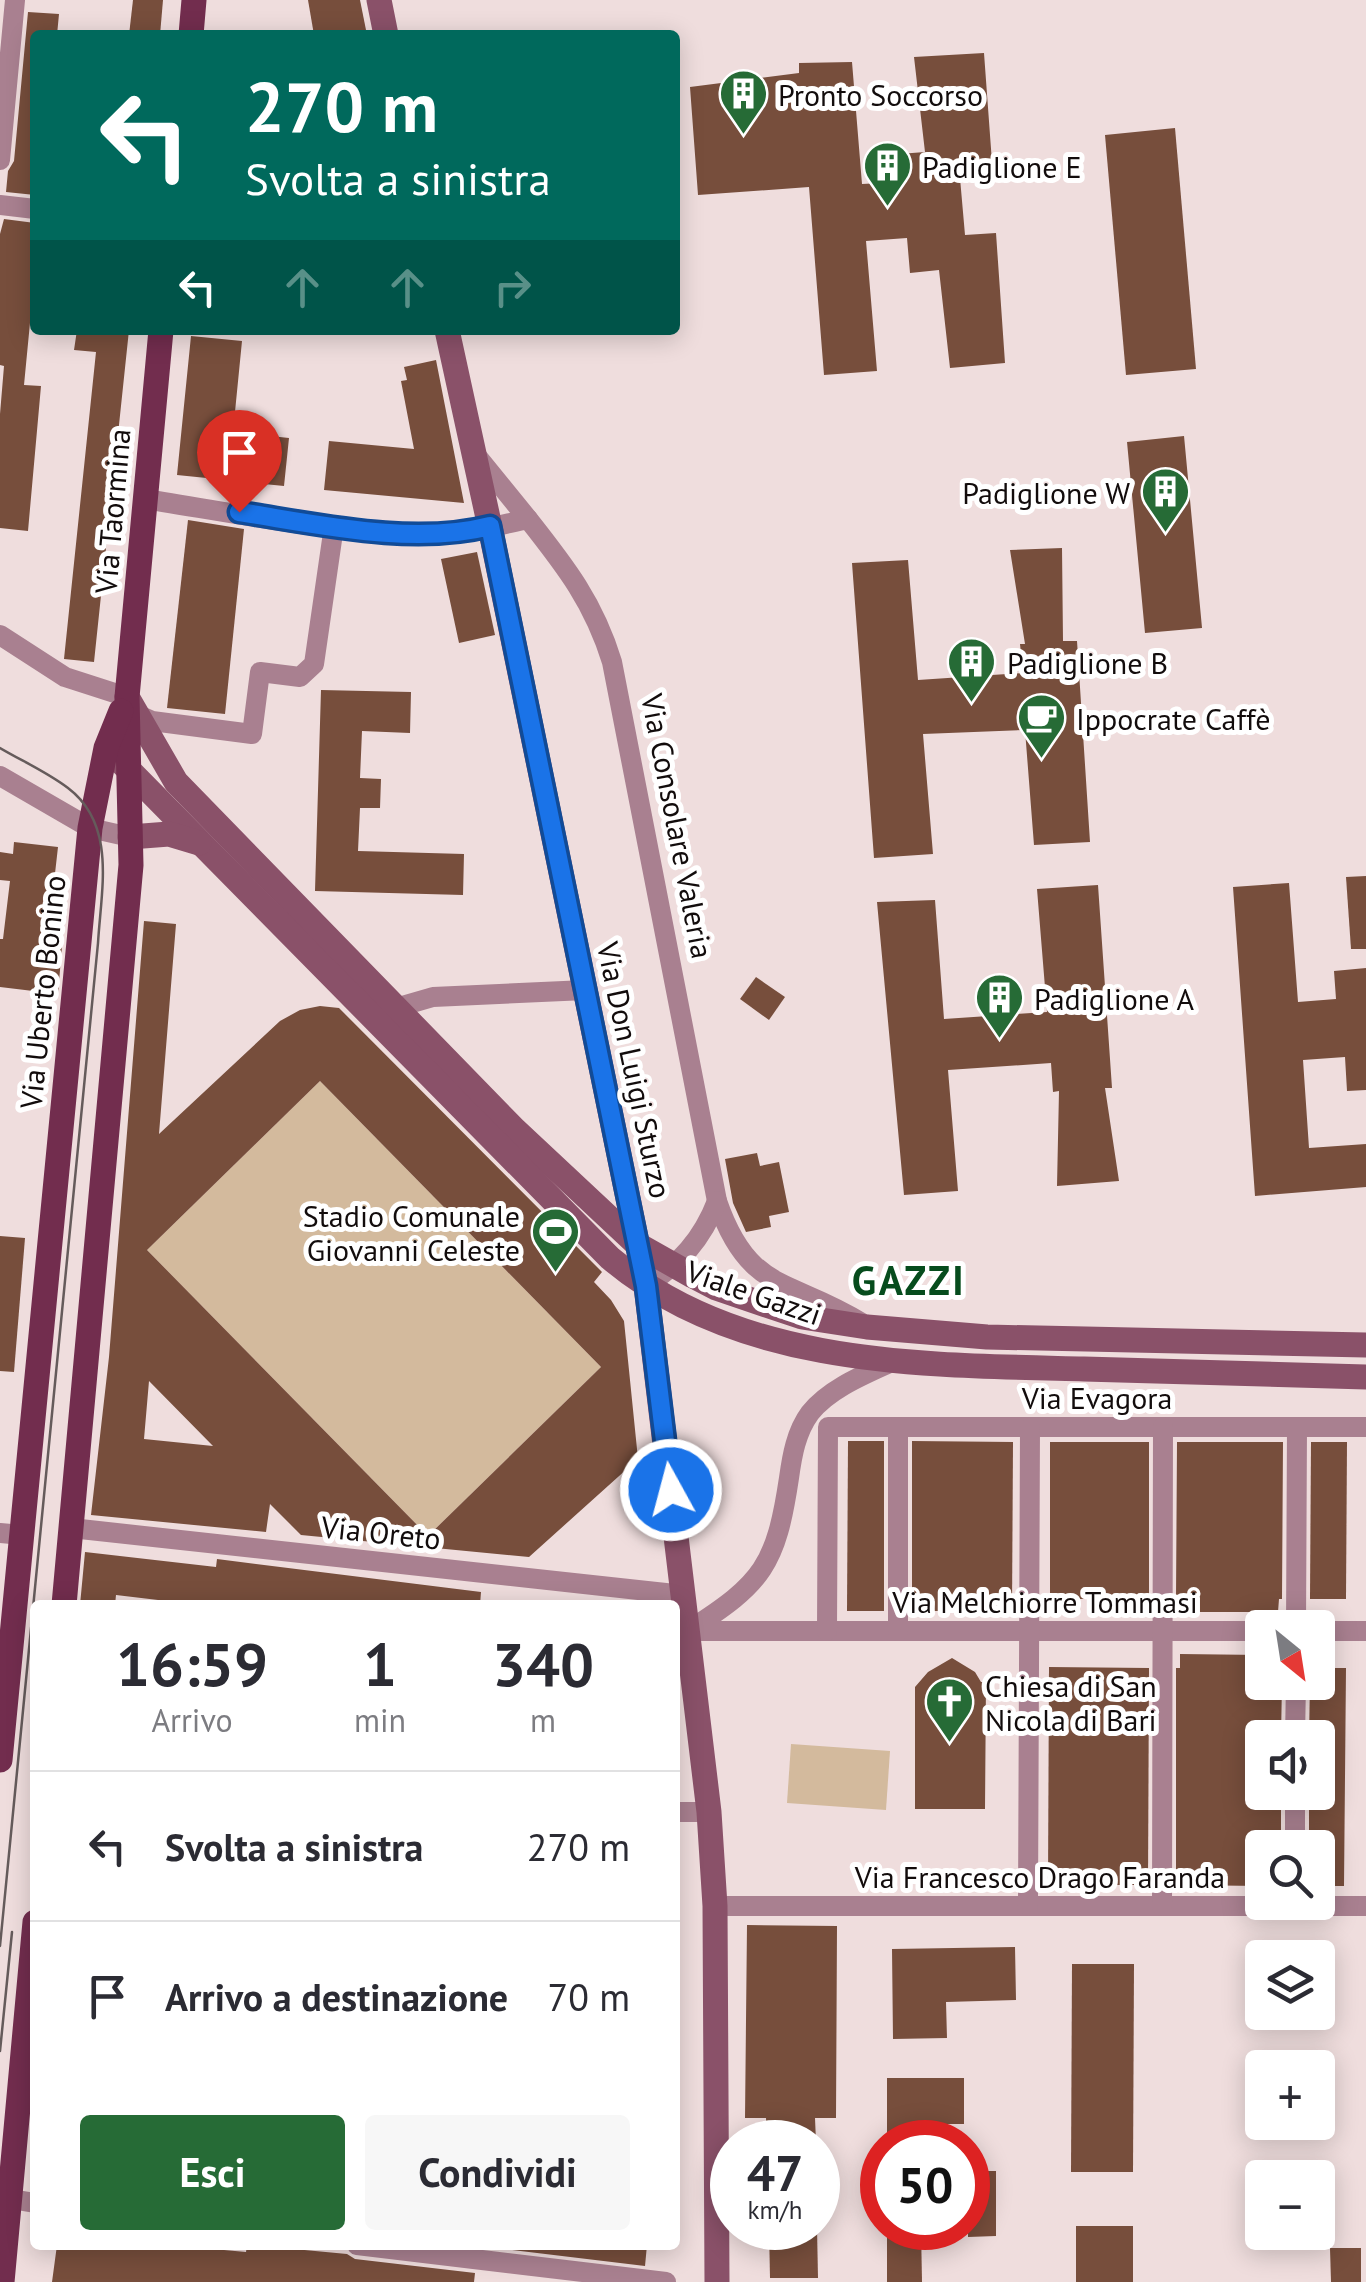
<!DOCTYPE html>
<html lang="it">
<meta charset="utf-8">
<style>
body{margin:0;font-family:"PT Sans",sans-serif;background:#f7f7f7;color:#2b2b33;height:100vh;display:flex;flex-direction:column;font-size:38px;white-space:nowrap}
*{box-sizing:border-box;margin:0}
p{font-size:32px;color:#7c7c81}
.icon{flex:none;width:55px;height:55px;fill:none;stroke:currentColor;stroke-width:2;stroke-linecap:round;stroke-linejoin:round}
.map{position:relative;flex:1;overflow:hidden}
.details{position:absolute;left:30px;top:1600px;width:650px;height:650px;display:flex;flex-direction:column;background:#fff;border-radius:10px;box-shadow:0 5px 25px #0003}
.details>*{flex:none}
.top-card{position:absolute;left:30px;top:30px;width:650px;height:305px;border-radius:10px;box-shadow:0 5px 25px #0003;background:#00695c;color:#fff;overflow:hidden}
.needle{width:65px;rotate:150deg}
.tools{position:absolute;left:1245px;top:1610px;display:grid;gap:20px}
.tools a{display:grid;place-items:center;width:90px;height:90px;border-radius:10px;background:#fff;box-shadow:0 5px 25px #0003;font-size:50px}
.speed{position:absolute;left:710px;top:2120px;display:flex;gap:20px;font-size:50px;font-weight:700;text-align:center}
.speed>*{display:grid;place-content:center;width:130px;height:130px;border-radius:50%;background:#fff;box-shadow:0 5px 25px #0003;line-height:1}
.speed small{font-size:25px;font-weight:400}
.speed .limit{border:15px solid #d22;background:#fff;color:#111}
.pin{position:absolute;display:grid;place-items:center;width:85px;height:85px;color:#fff;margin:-102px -42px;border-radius:50% 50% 50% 0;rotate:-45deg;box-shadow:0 0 10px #0007}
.pin .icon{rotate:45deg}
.me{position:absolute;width:110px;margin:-55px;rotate:353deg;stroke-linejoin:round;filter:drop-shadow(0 0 8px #0008)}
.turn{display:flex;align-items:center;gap:35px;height:210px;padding:0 50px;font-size:45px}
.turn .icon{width:130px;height:130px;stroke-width:2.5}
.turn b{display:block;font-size:70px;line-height:85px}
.lanes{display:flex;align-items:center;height:95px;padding:0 50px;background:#0003;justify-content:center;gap:50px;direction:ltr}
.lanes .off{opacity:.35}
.eta{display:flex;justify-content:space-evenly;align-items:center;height:170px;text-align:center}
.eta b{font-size:60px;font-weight:700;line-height:70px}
.cta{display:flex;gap:20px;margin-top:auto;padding:20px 50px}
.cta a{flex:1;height:115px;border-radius:10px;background:#266b36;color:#fff;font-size:40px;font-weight:700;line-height:115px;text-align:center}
.cta a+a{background:#f7f7f7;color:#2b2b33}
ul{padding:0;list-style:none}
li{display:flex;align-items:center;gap:30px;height:150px;padding:0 50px;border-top:2px solid #e1e1e2}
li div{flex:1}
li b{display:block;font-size:38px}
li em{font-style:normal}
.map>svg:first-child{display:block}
.pitch{fill:#d3ba9d}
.building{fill:#774e3c;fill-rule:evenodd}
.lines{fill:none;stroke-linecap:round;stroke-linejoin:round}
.street{stroke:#a98090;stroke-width:20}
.secondary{stroke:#8a5169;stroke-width:25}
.primary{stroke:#722d4e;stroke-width:25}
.tram{stroke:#655b5b;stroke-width:2.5}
.route-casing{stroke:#114b97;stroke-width:25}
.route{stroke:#1a73e8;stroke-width:18}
.labels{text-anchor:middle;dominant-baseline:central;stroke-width:10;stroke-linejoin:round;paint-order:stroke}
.poi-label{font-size:30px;fill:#120c0c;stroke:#fff;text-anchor:start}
.street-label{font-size:30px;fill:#120c0c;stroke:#fff}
.district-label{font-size:40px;font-weight:bold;letter-spacing:2.5px;fill:#064c1d;stroke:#fff}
</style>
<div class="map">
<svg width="1366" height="2282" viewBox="0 0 1366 2282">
<rect width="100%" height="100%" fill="#efdddd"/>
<g class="pitch">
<path d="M320,1081l281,286 -173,169 -281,-286z"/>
<path d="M791,1744l99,7 -4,59 -99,-7z"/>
</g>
<g class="building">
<path d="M133,0h30l-3,35h-31z"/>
<path d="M308,0h52l7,35h-53z"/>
<path d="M28,12l31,2 -2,21h-22v160l-29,-3 2,-21 6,-10z"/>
<path d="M984,53l9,123 -33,2 5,57 31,-2 9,130 -55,5 -11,-98 -29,3 -3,-35 -41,3 11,130 -53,4 -15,-188 -111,8 -8,-108 109,-14v-10l53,-1 10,122 39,-2 -2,-28 26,-2 -11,-95z"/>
<path d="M1175,128l21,241 -70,6 -21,-240z"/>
<path d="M4,219l31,4v48l-11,114 17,1 -13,145 -28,-3v-114l4,-48 -4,-1v-131z"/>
<path d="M77,330h52l-35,332 -30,-3 32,-307 -22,-2z"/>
<path d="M191,336l51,5 -9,91 56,6 -5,48 -107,-11z"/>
<path d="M436,360l28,143 -140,-13 5,-49 85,8 -13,-68 6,-1 -3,-13z"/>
<path d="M1184,436l18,192 -57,5 -18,-191z"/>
<path d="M188,520l56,9 -19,185 -58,-6z"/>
<path d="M1062,548l1,93h14l13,201 -56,3 -9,-115 -102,4 10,120 -59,4 -22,-295 56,-3 10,120 105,-7 -3,-29h5l-15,-94z"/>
<path d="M477,552l18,83 -36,8 -18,-84z"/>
<path d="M321,690l90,2 -1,41 -48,-2 -2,47 21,1 -1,29h-20l-2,43 106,3 -1,41 -148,-4z"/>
<path d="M14,842l44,5 -11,97 15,2 -4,48 -58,-7v-48h3l7,-58 -10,-1v-28l13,2z"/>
<path d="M1366,876v73h-15l-5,-72z"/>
<path d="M1289,883l9,119 38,-3 -2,-28 32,-3v122l-19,1 -2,-34 -42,3 6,88 57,-4v43l-111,9 -22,-309z"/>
<path d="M1098,885l14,203h-7l14,93 -62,5 2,-95 -6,1 -2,-29 -103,7 10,121 -54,4 -27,-293 58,-2 9,119 103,-7 -10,-123z"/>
<path d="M144,921l32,3 -17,210 121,-113 20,-11 20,-4 19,2 263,264 -8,10 17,18 13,21 14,138 -109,98 -228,-22 -31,-31 -4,28 -175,-17 18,-158zM320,1081l281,286 -173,169 -281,-286zM149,1381l64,65 -69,-7z"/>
<path d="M756,977l29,20 -16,23 -29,-21z"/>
<path d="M757,1153l3,13 19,-4 10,50 -20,4 2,11 -25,5 -13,-29 -8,-44z"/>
<path d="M0,1236l25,2 -11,134 -14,-1z"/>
<path d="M848,1441h36v170h-37z"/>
<path d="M912,1441l101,1 -1,169h-100z"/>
<rect x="1050" y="1442" width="99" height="157"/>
<path d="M1177,1442h106l-1,157h-3l-1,13h-98l1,-13h-5z"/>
<path d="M1311,1442h36l-1,157h-36z"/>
<path d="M85,1552l131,15 1,-8 264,33 -1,13h-280l-84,-10 -1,10h-35z"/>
<path d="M1180,1654l82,1v27h20l-1,56h-19v54h19v56h-19v38l-86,-1v-217h4z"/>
<path d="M952,1658l23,14 6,10h5l-1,127h-70v-122l13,-15z"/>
<path d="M1049,1667l100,1 -1,217h-100z"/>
<path d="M1318,1668h28l-2,218h-26v-38h-9v-56h9v-54h-9l1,-56h8z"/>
<path d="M747,1925l90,1 -1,192h-21l1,24h-49l-1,-24h-21z"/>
<path d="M1015,1947l1,53 -70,2 1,36 -54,1 -1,-90z"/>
<path d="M1072,1964h62l-1,208h-62z"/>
<path d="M887,2078h77v46h-44l1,18h-34z"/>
<path d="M968,2171h28v65l-28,1z"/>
<rect x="1076" y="2226" width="57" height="56"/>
<path d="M769,2228h48l1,50h-48z"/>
<path d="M887,2228h34l1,54h-35z"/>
<path d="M57,2245h112l77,7 1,-7h5l95,9 8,5 120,14 -1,9h-422z"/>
<path d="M478,2245h169l-2,21 -167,-20z"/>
<path d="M1330,2248h31v34h-30z"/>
</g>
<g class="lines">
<g class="street">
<path d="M0,160l15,-160"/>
<path d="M0,205l35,4"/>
<path d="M476,455l52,64"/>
<path d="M144,499c93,14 208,39 300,35 29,-1 56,-9 84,-15 38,48 66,84 84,143l105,539c32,93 73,77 145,122"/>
<path d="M0,635l65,42 62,20"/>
<path d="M136,714l16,7 100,13 8,-62 40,5 14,-13 20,-138"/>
<path d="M0,776l90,52 40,9"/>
<path d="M395,1008l38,-11 153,-7"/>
<path d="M646,1286c34,-23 56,-46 71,-85"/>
<path d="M71,1528l613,67"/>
<path d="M0,1533l22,2"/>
<path d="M1296,1628l1,-201"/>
<path d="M689,1630c74,-47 87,-65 100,-152 3,-22 7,-46 21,-65 20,-25 56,-39 84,-52"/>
<path d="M688,1631h574"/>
<path d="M827,1631l1,-204h538"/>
<path d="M898,1631v-204"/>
<path d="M1318,1631h48"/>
<path d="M1295,1738l1,-56"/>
<path d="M675,1812h34"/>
<path d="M1295,1848v-56"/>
<path d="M715,1906h651"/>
<path d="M1028,1906l2,-478"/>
<path d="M1162,1906l1,-479"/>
<path d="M0,2197l35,6"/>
<path d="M357,2245l309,37"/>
</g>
<g class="secondary">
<path d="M379,0l7,35"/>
<path d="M447,330l43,197 156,759 63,526 6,94 2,376"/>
<path d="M127,697l49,85 339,348 123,115 55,31 23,12 86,29 65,10 120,10 379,8"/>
<path d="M118,759l492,499c129,109 314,107 474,111 94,3 188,6 282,8"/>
<path d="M130,837l39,-3 30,9"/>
</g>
<g class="primary">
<path d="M191,35l3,-35"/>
<path d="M64,1605l67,-740 -4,-168 34,-367"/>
<path d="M0,1760l90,-932 16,-80 15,-37"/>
<path d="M2,2282l33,-360"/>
</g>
<g class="tram">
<path d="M0,748c22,13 47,24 68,40 49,37 33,102 30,155l-98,1003"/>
<path d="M0,2051l12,-119"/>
</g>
</g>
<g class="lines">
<defs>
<path id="route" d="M239,512c78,12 174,34 251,14l156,760 25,204"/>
</defs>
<use href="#route" class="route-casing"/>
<use href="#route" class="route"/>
</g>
<defs>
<symbol id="building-pin" viewBox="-11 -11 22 30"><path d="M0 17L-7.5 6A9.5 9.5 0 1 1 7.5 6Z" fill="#266b36" stroke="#fff"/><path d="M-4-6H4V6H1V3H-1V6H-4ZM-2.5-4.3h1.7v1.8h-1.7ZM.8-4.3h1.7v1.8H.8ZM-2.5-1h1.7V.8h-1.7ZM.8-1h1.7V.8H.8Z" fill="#fff"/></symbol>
<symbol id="cafe-pin" viewBox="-11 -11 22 30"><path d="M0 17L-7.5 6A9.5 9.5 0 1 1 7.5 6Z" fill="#266b36" stroke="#fff"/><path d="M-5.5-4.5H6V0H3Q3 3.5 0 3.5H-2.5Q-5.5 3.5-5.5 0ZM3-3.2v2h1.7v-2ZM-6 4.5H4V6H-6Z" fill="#fff"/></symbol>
<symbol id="stadium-pin" viewBox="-11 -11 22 30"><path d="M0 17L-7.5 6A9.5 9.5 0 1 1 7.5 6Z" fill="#266b36" stroke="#fff"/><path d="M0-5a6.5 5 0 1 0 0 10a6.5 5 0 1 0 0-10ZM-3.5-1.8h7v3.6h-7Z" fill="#fff"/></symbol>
<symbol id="church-pin" viewBox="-11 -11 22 30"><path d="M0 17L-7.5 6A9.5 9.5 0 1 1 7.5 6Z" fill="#266b36" stroke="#fff"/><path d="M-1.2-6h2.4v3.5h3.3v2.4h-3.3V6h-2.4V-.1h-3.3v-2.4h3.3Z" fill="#fff"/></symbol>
</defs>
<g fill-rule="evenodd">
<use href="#building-pin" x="716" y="66" width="55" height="75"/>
<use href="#building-pin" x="860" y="138" width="55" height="75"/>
<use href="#building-pin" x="1138" y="464" width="55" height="75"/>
<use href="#building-pin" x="944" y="634" width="55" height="75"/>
<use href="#cafe-pin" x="1014" y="690" width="55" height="75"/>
<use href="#building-pin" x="972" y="970" width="55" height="75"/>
<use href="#stadium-pin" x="528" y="1204" width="55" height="75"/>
<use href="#church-pin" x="922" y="1674" width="55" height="75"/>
</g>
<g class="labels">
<g class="poi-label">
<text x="778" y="94">Pronto Soccorso</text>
<text x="922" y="166">Padiglione E</text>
<text x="1130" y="492" text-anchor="end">Padiglione W</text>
<text x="1007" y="662">Padiglione B</text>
<text x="1076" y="718">Ippocrate Caffè</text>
<text x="1034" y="998">Padiglione A</text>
<text x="520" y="1215" text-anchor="end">Stadio Comunale<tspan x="520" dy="34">Giovanni Celeste</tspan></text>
<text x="985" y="1685">Chiesa di San<tspan x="985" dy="34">Nicola di Bari</tspan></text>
</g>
<g class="street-label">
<text transform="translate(112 511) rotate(-85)">Via Taormina</text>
<text transform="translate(678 826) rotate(79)">Via Consolare Valeria</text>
<text transform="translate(42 992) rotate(-84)">Via Uberto Bonino</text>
<text transform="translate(635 1070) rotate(78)">Via Don Luigi Sturzo</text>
<text transform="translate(754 1292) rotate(19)">Viale Gazzi</text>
<text x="1097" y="1397">Via Evagora</text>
<text transform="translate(381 1532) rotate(6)">Via Oreto</text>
<text x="1045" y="1601">Via Melchiorre Tommasi</text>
<text x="1040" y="1876">Via Francesco Drago Faranda</text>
</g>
<g class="district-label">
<text x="909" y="1280">GAZZI</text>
</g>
</g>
</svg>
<div class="tools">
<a><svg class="needle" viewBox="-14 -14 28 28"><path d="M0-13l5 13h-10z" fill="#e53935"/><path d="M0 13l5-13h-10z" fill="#7c7c81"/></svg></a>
<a><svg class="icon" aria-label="sound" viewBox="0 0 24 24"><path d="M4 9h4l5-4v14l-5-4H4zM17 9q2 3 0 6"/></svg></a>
<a><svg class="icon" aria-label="search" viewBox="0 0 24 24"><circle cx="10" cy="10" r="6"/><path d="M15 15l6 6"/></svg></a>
<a><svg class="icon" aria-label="layers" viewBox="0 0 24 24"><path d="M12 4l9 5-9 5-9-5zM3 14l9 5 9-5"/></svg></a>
<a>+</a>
<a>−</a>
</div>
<div class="speed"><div>47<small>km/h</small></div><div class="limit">50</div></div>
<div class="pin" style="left:239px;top:512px;background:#d93025"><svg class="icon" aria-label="arrive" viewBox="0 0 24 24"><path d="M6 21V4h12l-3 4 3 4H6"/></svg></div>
<svg class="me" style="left:671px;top:1490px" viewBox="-20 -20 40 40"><circle r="17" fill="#1a73e8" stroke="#fff" stroke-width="3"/><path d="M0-11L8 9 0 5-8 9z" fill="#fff"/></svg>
<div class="top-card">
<div class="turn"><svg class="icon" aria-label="left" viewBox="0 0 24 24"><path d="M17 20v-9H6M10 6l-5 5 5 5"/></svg><div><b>270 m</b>Svolta a sinistra</div></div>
<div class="lanes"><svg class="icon" aria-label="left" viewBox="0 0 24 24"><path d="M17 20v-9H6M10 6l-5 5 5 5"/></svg><svg class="icon off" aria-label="ahead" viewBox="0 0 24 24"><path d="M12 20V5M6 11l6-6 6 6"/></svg><svg class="icon off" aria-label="ahead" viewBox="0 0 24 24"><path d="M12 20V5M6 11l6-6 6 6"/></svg><svg class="icon off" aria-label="right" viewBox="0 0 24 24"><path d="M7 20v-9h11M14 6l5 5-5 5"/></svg></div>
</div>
<section class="details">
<div class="eta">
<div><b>16:59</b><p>Arrivo</p></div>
<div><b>1</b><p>min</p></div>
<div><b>340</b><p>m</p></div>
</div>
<ul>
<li><svg class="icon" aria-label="left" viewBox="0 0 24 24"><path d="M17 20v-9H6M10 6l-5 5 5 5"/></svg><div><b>Svolta a sinistra</b></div><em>270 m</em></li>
<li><svg class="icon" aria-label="arrive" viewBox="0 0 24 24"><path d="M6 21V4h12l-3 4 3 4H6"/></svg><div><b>Arrivo a destinazione</b></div><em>70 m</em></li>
</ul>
<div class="cta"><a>Esci</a><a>Condividi</a></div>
</section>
</div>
